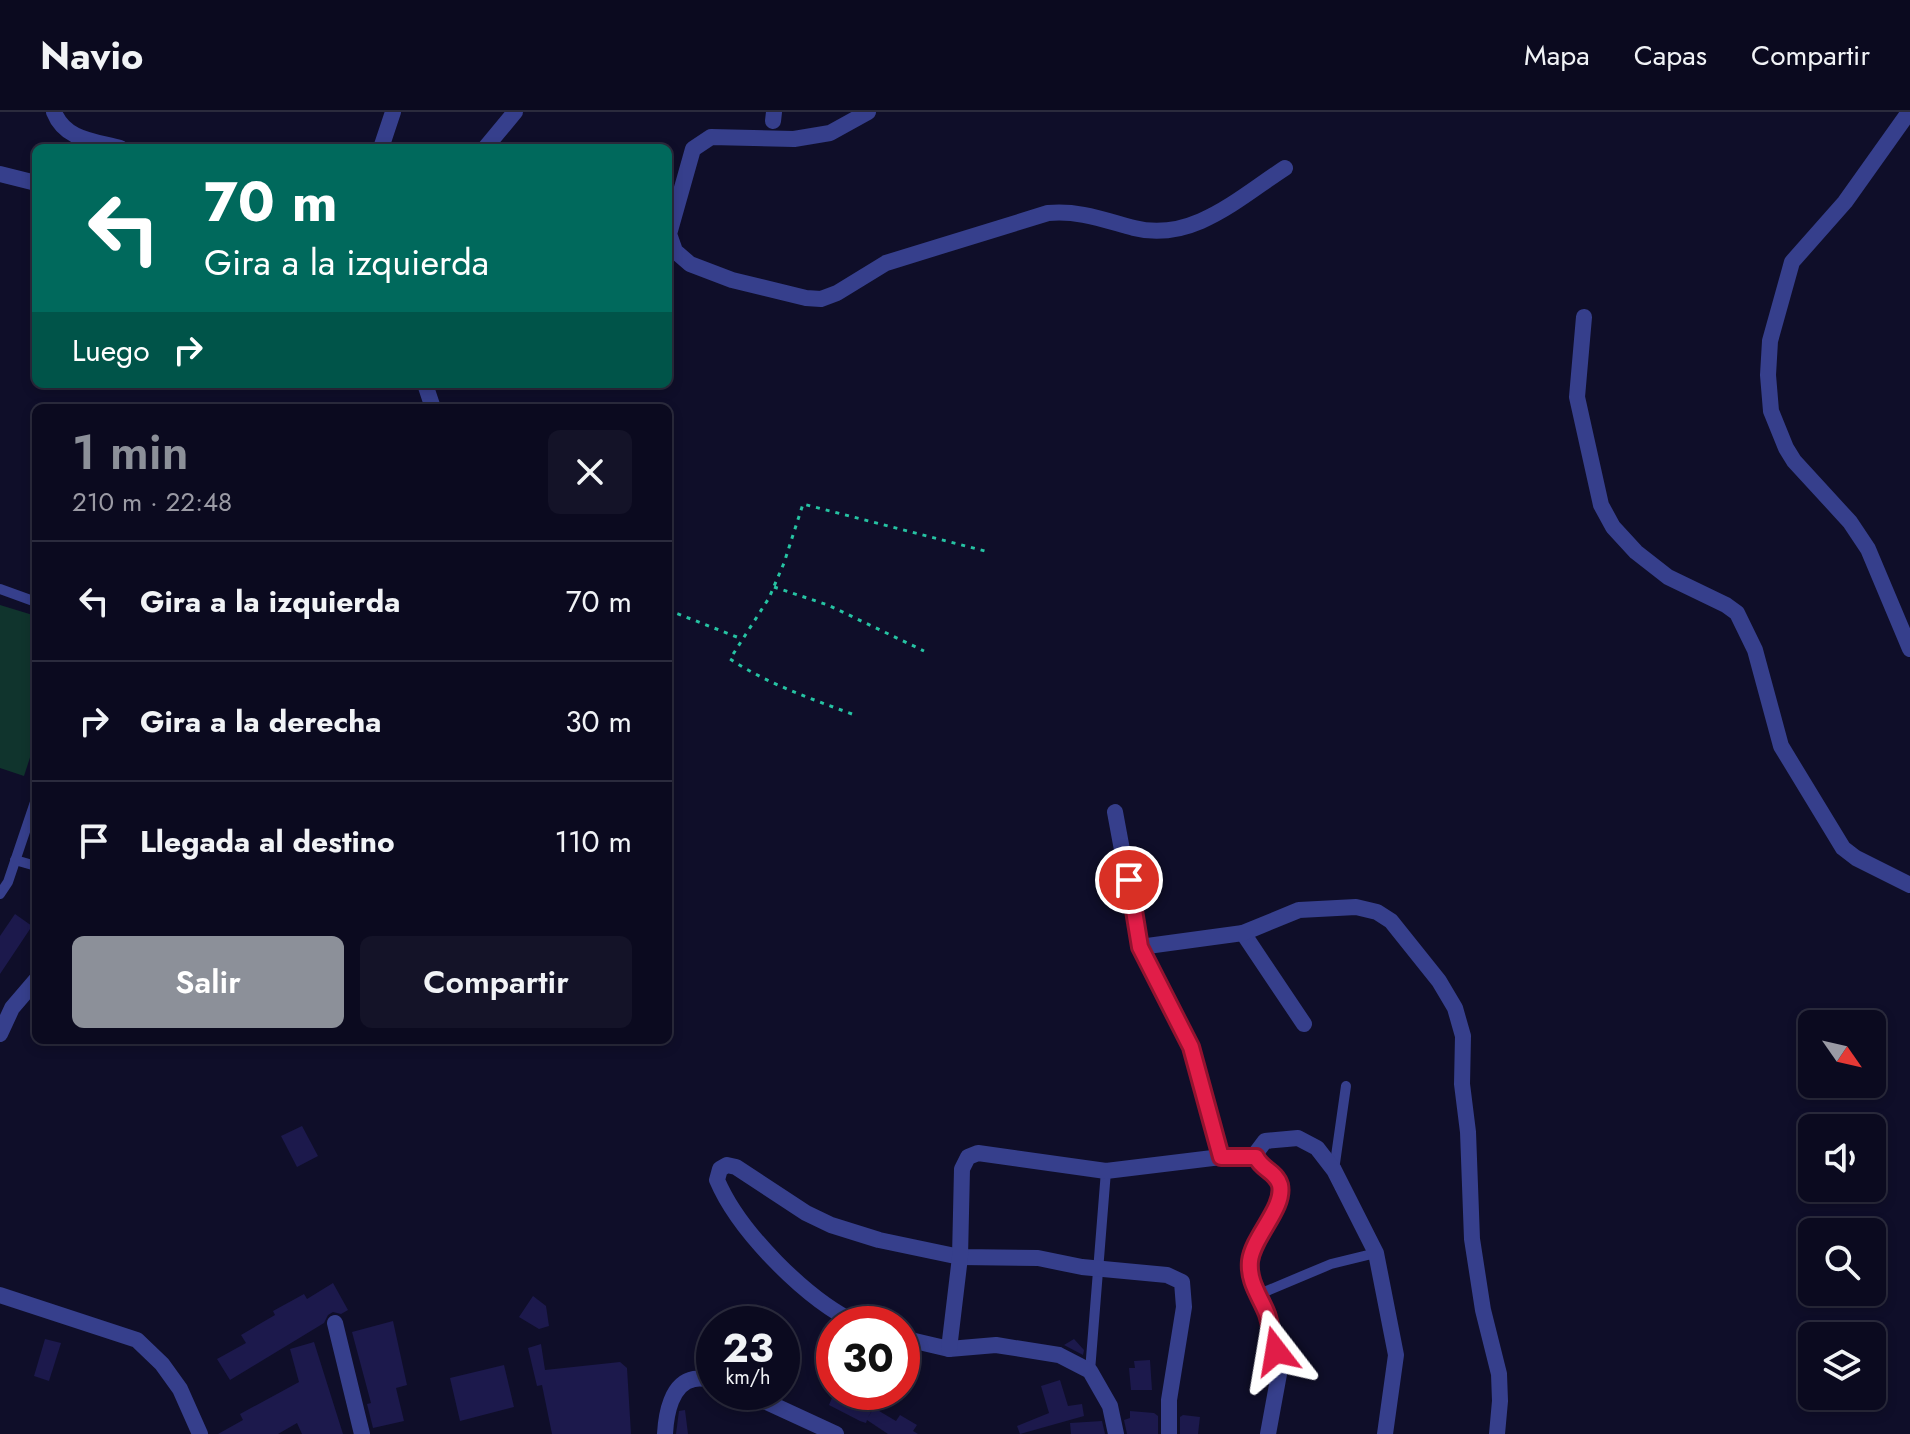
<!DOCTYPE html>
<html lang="es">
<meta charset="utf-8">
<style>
body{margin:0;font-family:Jost,sans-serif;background:#141328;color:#f1f3f6;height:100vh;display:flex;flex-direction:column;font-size:30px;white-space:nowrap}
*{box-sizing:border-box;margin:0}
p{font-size:26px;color:#9a9aa4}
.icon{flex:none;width:44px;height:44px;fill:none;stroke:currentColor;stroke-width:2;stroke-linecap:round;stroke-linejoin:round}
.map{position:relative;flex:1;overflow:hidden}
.sheet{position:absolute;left:32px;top:292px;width:640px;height:640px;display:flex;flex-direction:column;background:#0b0a1f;border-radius:12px;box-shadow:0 4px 12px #0003,0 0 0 2px #2b2b3d}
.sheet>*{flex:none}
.guide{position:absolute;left:32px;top:32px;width:640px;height:244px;border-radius:12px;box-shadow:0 4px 12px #0003,0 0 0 2px #2b2b3d;background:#00695c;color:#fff;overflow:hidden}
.needle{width:52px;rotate:124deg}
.tools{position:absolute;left:1798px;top:898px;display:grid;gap:16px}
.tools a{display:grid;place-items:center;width:88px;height:88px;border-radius:12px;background:#0b0a1f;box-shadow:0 4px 12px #0003,0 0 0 2px #2b2b3d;font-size:40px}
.speed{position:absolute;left:696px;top:1194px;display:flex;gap:16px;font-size:40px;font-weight:700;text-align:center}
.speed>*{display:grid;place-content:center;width:104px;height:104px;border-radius:50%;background:#0b0a1f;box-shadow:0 4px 12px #0003,0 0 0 2px #2b2b3d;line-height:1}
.speed small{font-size:20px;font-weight:400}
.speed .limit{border:12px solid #d22;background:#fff;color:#111}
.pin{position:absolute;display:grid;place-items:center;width:68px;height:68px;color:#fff;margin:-34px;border:4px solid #fff;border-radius:50%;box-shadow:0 2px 8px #0007}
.me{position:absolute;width:88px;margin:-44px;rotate:346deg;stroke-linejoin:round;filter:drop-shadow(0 0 6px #0008)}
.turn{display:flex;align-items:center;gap:28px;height:168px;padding:0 40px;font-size:36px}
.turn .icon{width:104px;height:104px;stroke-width:2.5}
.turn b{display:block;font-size:56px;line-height:68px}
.then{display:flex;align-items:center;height:76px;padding:0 40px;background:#0003;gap:16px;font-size:30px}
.round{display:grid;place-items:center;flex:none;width:84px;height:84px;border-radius:12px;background:#141328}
.head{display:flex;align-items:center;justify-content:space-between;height:136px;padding:0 40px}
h1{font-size:48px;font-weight:600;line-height:60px;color:#8c9099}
.cta{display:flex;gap:16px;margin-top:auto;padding:16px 40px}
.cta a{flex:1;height:92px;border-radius:12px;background:#8c9099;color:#fff;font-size:32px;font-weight:600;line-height:92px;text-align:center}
.cta a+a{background:#141328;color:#f1f3f6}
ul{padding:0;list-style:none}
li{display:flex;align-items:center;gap:24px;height:120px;padding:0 40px;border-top:2px solid #2b2b3d}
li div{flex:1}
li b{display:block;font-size:30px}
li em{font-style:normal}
header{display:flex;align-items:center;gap:48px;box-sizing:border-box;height:112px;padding:0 40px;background:#0b0a1f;border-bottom:2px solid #2b2b3d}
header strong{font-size:38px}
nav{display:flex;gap:44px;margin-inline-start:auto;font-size:28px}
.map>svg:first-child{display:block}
.green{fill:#10342d}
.building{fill:#1c194c}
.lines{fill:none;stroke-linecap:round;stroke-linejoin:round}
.path{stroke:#26c3a3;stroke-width:3;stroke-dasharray:4 6;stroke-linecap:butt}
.service{stroke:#363f8c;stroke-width:10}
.minor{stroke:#363f8c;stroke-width:16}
.tertiary{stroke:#363f8c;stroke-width:16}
.route-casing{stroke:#92132f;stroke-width:20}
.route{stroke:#e11d48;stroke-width:14}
</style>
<header>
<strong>Navio</strong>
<nav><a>Mapa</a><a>Capas</a><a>Compartir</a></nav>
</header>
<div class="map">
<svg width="1910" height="1322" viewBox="0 0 1910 1322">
<rect width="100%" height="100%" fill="#0f0e29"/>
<path class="green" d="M0,493l36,11v123l-12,37 -24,-8z"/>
<g class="building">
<path d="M15,802l17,12 -32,48v-38z"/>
<path d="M302,1014l16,30 -21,11 -16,-31z"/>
<path d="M333,1171l15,27 -7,4 -8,-2 -5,3 -4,8 -94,57 -13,-21 29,-16 -5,-8 34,-20 -2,-4 31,-17 3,5z"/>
<path d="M533,1184l13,10 3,20 -10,3 -20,-12z"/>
<path d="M393,1209l14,64 -11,3 8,33 -31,7 -6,-24 4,-1 -19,-71z"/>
<path d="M45,1227l16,4 -12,38 -15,-5z"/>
<path d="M1074,1227l10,11 -1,5 -19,-10z"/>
<path d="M314,1230l29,92h-41l-5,-11 -19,11h-60l25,-14 -3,-6 59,-32 -9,-33z"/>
<path d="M541,1232l4,26 75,-8 7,6 4,66h-79l-10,-49 -5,1 -9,-38z"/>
<path d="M1150,1248l2,30h-21l-2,-22h6l-1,-7z"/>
<path d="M504,1253l10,42 -54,14 -10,-43z"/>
<path d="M1060,1268l8,26 14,-2 2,12 -64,18 -3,-8 32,-13 -8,-27z"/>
<path d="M834,1281l37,19 -3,5 6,-9 22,13 4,-6 17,10 -4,6 5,3h-30l-21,-14 -1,3 -6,-2 -31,-16z"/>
<path d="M685,1298l3,24h-12l3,-23z"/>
<path d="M1130,1299l24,2 4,3v18h-31l-3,-14 6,-2z"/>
<path d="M1183,1303l17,2 -2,17h-18v-17z"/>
<path d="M1102,1309l3,13h-34l-1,-11z"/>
</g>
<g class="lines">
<g class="path">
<path d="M774,475l54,18 96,46"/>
<path d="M668,498l74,29"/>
<path d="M852,602c-43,-16 -84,-30 -122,-55l39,-61 15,-35 19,-59 182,47"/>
</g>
<g class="service">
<path d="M0,477l36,13"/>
<path d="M15,748l21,6"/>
<path d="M0,782l8,-12 28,-83"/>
<path d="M1334,1058l12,-84"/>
<path d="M1257,1183l74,-31 45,-11"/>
<path d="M1090,1259l16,-200"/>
</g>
<g class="minor">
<path d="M54,0c11,28 40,29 66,36"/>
<path d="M868,0l-38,21 -36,6 -83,-2 -18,12 -24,85 6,17 15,13 42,16 74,18 15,1 16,-6 49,-30 162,-50c31,-3 56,7 86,15 58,15 106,-31 151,-60"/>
<path d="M1909,0l-64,90 -53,60 -22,79 -2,34 3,36 15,37 8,13 56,61 18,27 42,100"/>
<path d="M773,9l1,-9"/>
<path d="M485,36l30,-36"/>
<path d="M1584,205l-7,80 24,108 12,22 23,25 32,25 58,28 11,8 18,37 26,96 62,102 13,10 54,27"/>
<path d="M1115,700l25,135 51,100 30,110"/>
<path d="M1243,821l61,91"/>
<path d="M1140,835l103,-14 56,-23 57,-3 21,5 14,9 48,60 16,27 8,28 -1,48 6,48 4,107 11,71 16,64 1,27 -3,33"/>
<path d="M0,1183l137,45 25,24 18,25 20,45"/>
<path d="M335,1211l27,111"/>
<path d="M858,1212c-51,-24 -119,-92 -141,-144l3,-11 7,-4 9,2 70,46 25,12 48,15 81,17 78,1 44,9 85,8 15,7 2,25 -15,93v34"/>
<path d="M902,1226l47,11 47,-4 63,10 31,16 20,35 6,28"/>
<path d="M949,1237l11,-92 2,-88 6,-12 10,-4 128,18 115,-14h35"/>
<path d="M745,1280l91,42"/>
<path d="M665,1322c1,-19 6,-51 29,-55 6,-1 14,0 20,1"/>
<path d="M1268,1322l11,-60 -11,-58 -15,-29 -3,-25 5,-17 23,-42 3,-15 -6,-13 -17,-13 -2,-9 9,-12 33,-3 19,10 17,22 42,83 20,102 -11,79"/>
</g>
<g class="tertiary">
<path d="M381,36l12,-36"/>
<path d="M0,62l36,9"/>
<path d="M425,272l8,24"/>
<path d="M0,922l12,-26 24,-28"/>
</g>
</g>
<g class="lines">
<defs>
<path id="route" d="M1129,768l11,67 51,100 30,110h35c6,13 20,14 24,28 5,23 -27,51 -30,76 -2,21 10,35 17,53 4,12 5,25 9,37"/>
</defs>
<use href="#route" class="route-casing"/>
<use href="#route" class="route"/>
</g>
</svg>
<div class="tools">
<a><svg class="needle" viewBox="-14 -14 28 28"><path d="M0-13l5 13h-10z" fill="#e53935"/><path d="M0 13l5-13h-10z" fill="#9a9aa4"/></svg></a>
<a><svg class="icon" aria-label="sound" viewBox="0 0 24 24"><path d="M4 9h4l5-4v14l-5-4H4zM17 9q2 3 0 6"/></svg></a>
<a><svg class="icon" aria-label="search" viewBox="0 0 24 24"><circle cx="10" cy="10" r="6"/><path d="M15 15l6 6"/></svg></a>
<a><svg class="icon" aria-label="layers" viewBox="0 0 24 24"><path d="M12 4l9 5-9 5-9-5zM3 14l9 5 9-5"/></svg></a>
</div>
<div class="speed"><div>23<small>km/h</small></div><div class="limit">30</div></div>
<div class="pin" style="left:1129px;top:768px;background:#d93025"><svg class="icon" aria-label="arrive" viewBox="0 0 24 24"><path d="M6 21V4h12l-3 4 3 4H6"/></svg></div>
<svg class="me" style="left:1276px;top:1239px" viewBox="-20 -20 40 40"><path d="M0-17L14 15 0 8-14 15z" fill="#e11d48" stroke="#fff" stroke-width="4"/></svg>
<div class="guide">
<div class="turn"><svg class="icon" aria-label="left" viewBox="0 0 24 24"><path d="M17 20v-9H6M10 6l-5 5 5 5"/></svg><div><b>70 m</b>Gira a la izquierda</div></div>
<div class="then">Luego<svg class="icon" aria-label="right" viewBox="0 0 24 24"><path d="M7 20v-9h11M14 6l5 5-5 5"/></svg></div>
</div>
<section class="sheet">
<div class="head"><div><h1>1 min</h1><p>210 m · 22:48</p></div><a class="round"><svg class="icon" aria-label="close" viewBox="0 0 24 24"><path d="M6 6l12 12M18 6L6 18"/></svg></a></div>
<ul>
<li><svg class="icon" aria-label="left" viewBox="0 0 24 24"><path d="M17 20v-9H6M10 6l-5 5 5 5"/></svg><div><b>Gira a la izquierda</b></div><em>70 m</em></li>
<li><svg class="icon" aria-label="right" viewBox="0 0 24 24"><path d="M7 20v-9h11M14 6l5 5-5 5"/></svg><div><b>Gira a la derecha</b></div><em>30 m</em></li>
<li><svg class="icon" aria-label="arrive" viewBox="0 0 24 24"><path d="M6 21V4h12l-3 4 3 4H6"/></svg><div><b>Llegada al destino</b></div><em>110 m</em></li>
</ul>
<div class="cta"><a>Salir</a><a>Compartir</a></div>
</section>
</div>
